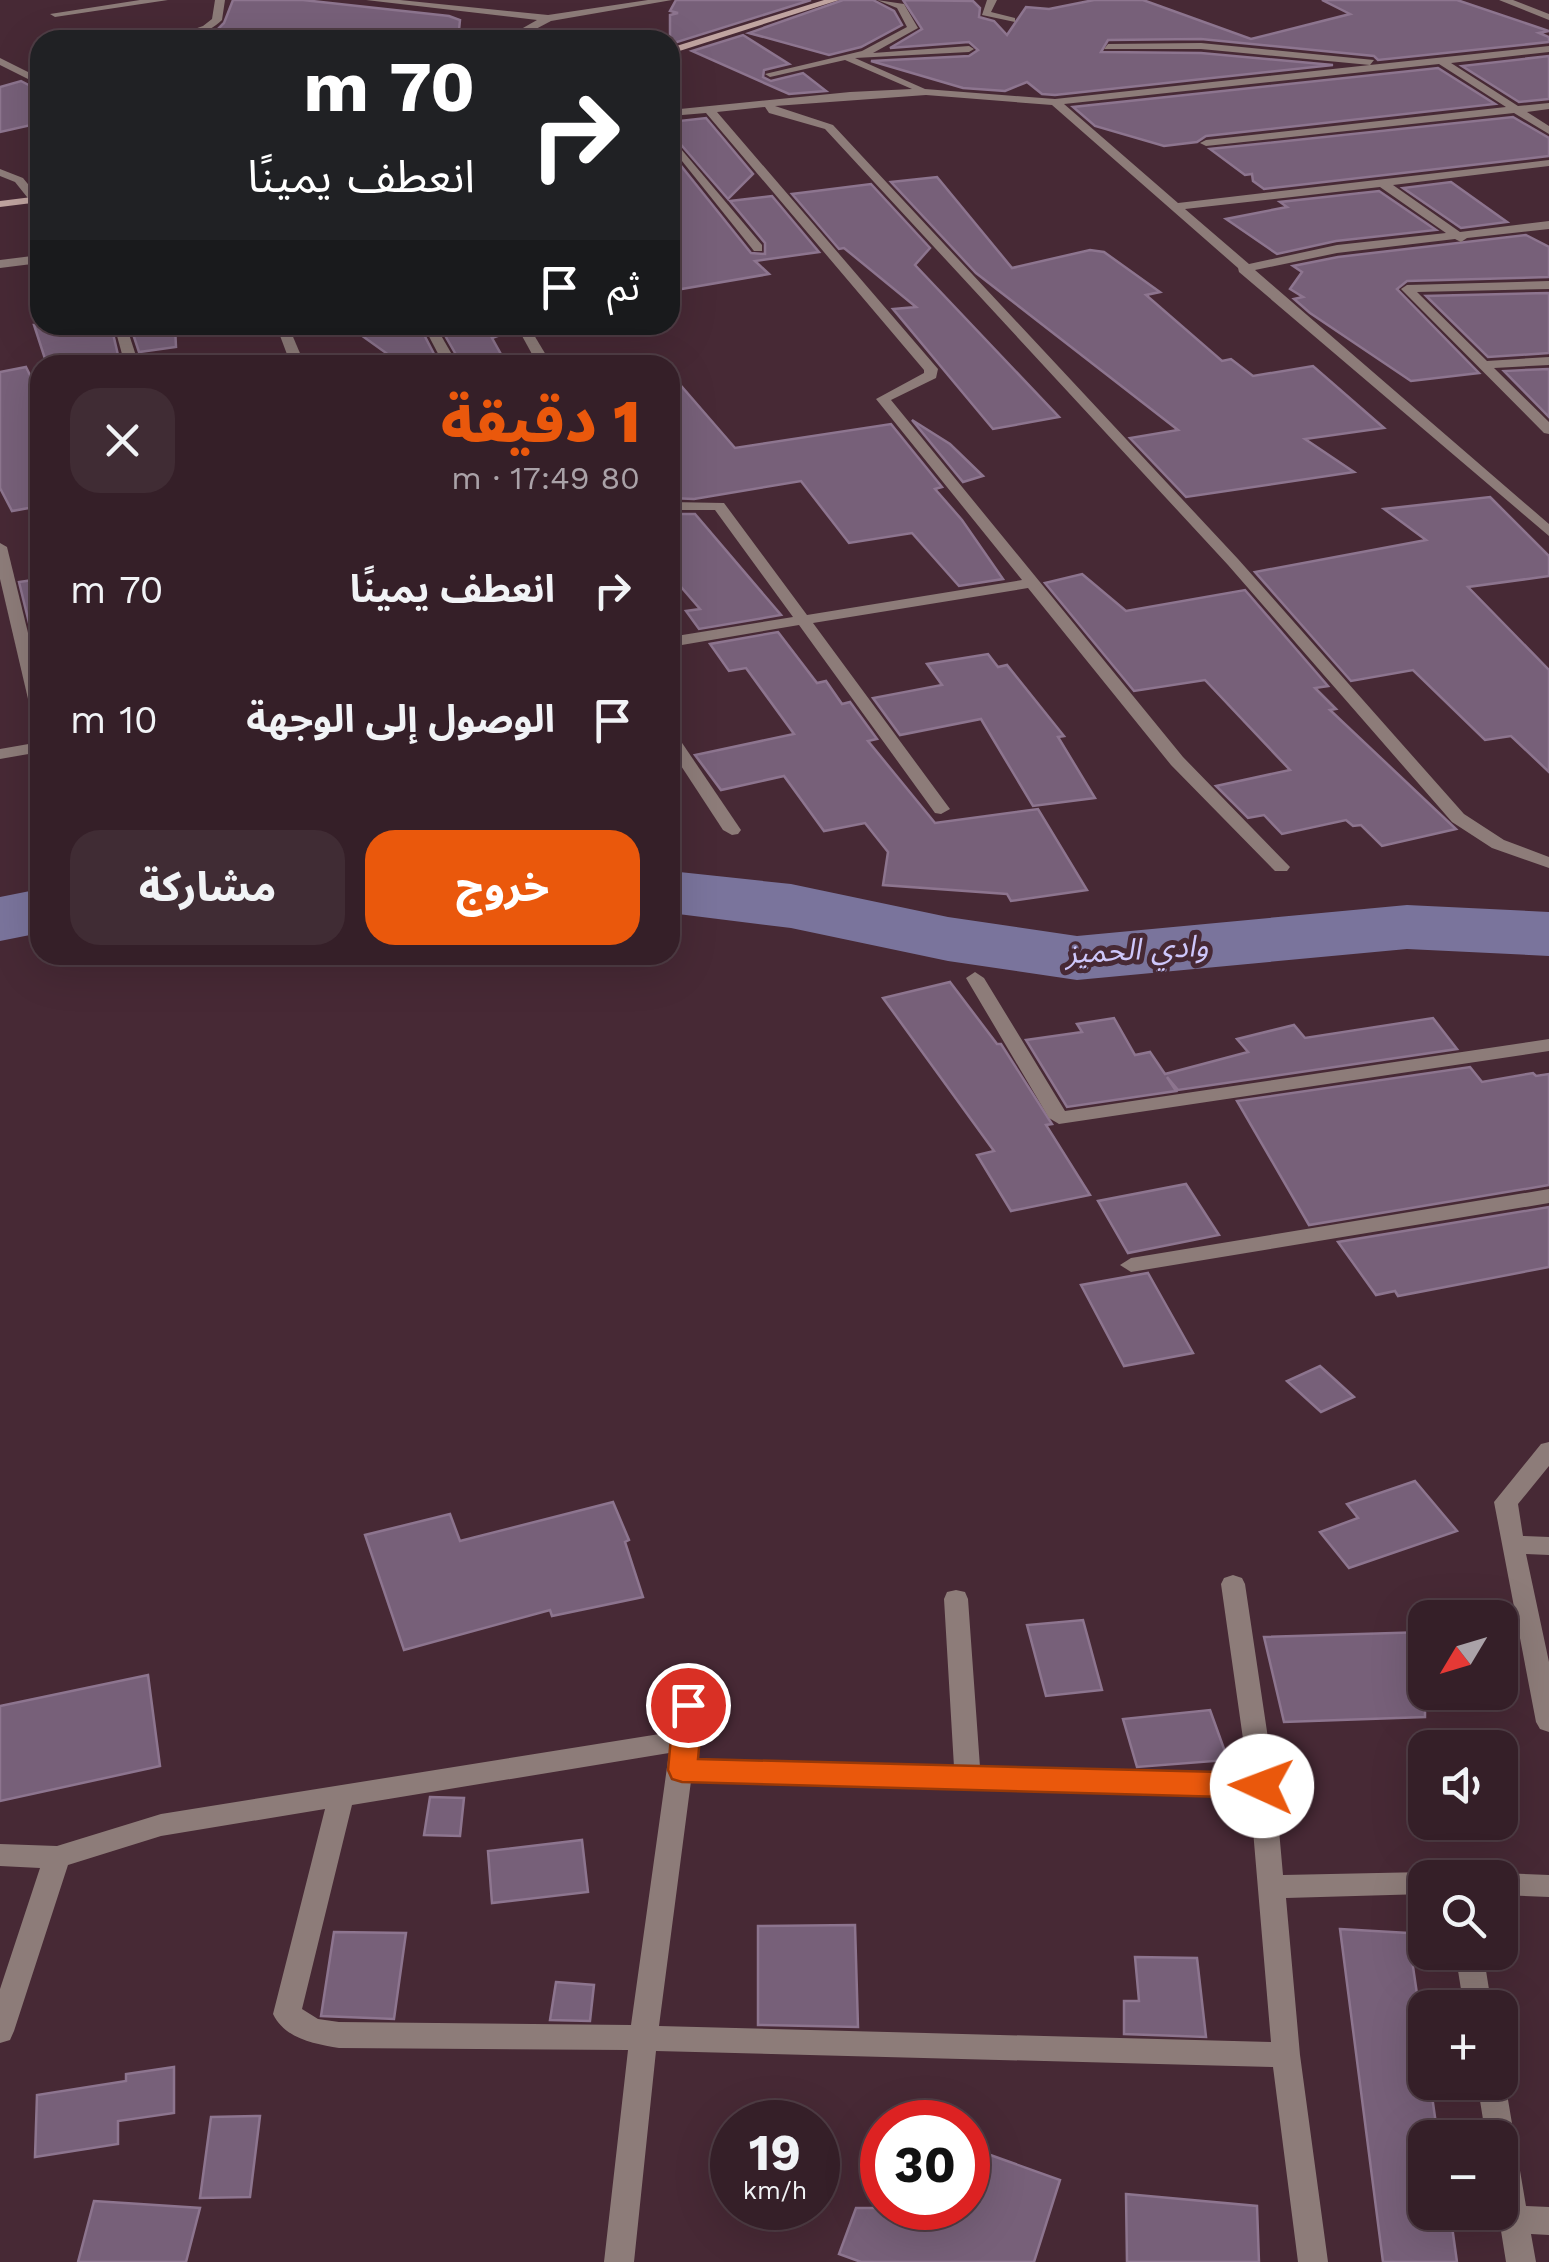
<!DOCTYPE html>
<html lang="ar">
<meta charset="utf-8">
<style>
body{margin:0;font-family:"Work Sans","Noto Sans Arabic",sans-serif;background:#402c34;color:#f1f3f6;direction:rtl;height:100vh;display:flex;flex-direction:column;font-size:38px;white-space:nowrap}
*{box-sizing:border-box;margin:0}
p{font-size:32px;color:#aaa2a8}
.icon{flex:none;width:55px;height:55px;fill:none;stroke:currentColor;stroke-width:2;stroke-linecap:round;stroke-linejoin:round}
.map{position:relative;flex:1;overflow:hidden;direction:ltr}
.drawer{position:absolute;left:30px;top:355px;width:650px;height:610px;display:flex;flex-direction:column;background:#351f28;border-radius:30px;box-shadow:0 10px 40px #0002,0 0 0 2px #4f3d45;direction:rtl}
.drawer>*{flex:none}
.banner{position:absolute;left:30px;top:30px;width:650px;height:305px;border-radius:30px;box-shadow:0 10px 40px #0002,0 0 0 2px #4f3d45;direction:rtl;background:#202124;color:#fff;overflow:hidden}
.needle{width:65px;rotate:232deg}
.fabs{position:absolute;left:1408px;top:1600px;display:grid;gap:20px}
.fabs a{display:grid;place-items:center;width:110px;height:110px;border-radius:20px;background:#351f28;box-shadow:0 10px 40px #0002,0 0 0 2px #4f3d45;font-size:50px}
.speed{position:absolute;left:710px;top:2100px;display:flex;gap:20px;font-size:50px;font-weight:700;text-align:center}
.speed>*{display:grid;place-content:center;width:130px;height:130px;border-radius:50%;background:#351f28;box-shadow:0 10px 40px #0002,0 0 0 2px #4f3d45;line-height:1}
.speed small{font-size:25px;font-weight:400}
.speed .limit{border:15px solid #d22;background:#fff;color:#111}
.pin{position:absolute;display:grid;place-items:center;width:85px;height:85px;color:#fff;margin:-42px;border:5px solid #fff;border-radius:50%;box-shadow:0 2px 10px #0007}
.me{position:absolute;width:110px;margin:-55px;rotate:272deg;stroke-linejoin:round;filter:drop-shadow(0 0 8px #0008)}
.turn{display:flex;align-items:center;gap:35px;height:210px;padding:0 40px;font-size:45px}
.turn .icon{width:130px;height:130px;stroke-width:2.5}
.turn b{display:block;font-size:70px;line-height:85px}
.then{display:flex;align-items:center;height:95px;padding:0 40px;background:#0003;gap:20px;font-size:38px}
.round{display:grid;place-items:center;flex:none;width:105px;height:105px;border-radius:30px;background:#402c34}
.overview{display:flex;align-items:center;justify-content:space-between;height:170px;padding:0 40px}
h1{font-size:60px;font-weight:800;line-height:75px;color:#ea580c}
.cta{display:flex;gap:20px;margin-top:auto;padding:20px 40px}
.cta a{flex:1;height:115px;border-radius:30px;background:#ea580c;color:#fff;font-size:40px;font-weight:800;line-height:115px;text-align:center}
.cta a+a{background:#402c34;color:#f1f3f6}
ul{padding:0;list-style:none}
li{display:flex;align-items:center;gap:30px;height:130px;padding:0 40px}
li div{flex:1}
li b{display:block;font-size:38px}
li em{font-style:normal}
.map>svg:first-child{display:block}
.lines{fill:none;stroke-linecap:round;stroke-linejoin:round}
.river{fill:#7a749c;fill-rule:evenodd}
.building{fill:#776079;stroke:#8d758f;stroke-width:2.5}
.minor{fill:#8d7c79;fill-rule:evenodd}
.secondary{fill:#c0a4a0;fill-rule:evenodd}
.route{fill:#ea580c;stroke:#983908;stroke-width:2.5}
.labels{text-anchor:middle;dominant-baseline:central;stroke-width:10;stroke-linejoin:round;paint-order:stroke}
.water-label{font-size:30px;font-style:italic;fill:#cec7fb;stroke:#472935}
</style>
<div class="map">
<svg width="1549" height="2262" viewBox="0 0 1549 2262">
<rect width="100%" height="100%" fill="#472935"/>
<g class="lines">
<g class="river">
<path d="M670,871l121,13 157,33 129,19 330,-31 142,7v44l-142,-7 -330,31 -129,-19 -157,-33 -121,-15z"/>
<path d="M40,889v44l-40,8v-44z"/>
</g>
</g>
<g class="building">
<path d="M233,0h70l146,16 11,4 -2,20h-251l17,-17z"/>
<path d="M676,0h135l-137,43 -4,-2v-26l8,-2 -8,-2z"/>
<path d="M843,0h30l21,11 8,14 -41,22 -32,8 -80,-22z"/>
<path d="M903,0l70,1 7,7 -1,9 15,4 13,14 19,-28 23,2 45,-9h49l108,39 99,-25 -28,-14h135l92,31 -10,2 10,4v5l-171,18 -4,-4 -173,-17 -93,1 -7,12 100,1 132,12 -278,30 -13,-1 -15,-12 -22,9 -42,-3 -92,-27 98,-5 9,-6 -9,-8 -79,6 32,-19z"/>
<path d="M743,35l46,29 -25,6 -1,7 8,4 32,-8 23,18 -37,3 -97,-43z"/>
<path d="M1549,56v43l-30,3 -57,-36z"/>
<path d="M1438,68l57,36 -289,32 -9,6 -33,4 -69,-20 -22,-19z"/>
<path d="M21,81l19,10v32l-40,9v-45z"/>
<path d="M1513,117l36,21v18l-285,33 -11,-8 -1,-7 -7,1 -35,-26z"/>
<path d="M706,118l47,56 -25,25 -58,-67v-10z"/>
<path d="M670,152l81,101 14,1v-11l-35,-42 42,-5 47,56 -64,9 14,13 -99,17z"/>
<path d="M937,177l75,91 78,-18 14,2 56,40 -14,3 76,66 9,-2 22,17 60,-10 71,62 -79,11 49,33 -168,25 -56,-59 48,-8 -202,-157 -85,-91z"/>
<path d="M1451,182l56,40 -46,6 -58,-40z"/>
<path d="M871,184l59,64 -15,17 144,152 -66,12 -100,-120 23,-2 -72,-59 -5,1 -47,-55z"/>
<path d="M1379,191l57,39 -100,11 -59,13 -51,-35 61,-12 -7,-5z"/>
<path d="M1526,235l23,12v30l-142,4 -10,8 82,84 -68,8 -101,-68 -16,-14 9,-2 -13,-8 12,-17 -9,-6 45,-9z"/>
<path d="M1549,293v60l-61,4 -62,-61z"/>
<path d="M34,325h77l7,30 -16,2 3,8h-58z"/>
<path d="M130,325h45l1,22 -37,5z"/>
<path d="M347,325h72l15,29 -34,9z"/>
<path d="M439,325h58l1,11 -6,2 15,27h-45z"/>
<path d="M26,367l14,28v111l-28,5 -12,-23v-116z"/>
<path d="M1549,369v48l-45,-46z"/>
<path d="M670,373l65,75 156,-24 51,63 -7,2 27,31 41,59 -44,7 -47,-53 -63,10 -48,-62 -107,18 -24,-1z"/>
<path d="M912,420l38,24 33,32 -20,6z"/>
<path d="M1490,497l59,59v20l-81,11 81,83v102l-38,-36 -26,4 -72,-70 -62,11 -96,-109 171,-32 -42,-31z"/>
<path d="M670,514h25l86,101 -82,14 -13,-18 14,-2 -30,-35z"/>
<path d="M1082,574l44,37 119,-21 83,96 -13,2 21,21 -6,1 126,119 -74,17 -21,-21 -8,1 -7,-6 -64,14 -18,-19 -16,3 -32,-32 74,-16 -85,-90 -71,11 -89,-108z"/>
<path d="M40,579v59l-7,1 -14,-57z"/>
<path d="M778,632l39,51 9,-2 16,23 8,-2 27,37 -9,2 67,82 103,-14 49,81 -76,11 -4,-7 -124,-9 5,-33 -23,-29 -41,8 -40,-55 -63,14 -26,-35 99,-21 -48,-66 -17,3 -19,-27z"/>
<path d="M988,654l10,13 9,-2 57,71 -6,1 37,61 -62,8 -52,-87 -81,16 -27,-37 69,-13 -15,-21z"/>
<path d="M950,982l47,62h4l51,80 -6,1 44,70 -79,16 -34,-56 17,-4 -111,-153z"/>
<path d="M1114,1018l21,37 15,-3 15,22 83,-22 -11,-13 57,-14 11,13 128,-20 24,31 -279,41 -11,-13 9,14 -109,16 -41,-67 56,-8 -5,-8z"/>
<path d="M1470,1067l12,15 51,-9 3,3 13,-2v111l-240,40 -72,-124z"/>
<path d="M1186,1184l33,51 -91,18 -30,-52z"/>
<path d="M1549,1207v60l-151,29 -3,-5 -19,4 -38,-53z"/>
<path d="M1148,1273l45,80 -69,13 -43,-81z"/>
<path d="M1320,1366l34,31 -33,15 -34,-31z"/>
<path d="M1415,1481l42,50 -108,37 -29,-36 38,-14 -11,-14z"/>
<path d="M613,1502l16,38 -4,2 18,55 -91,19 -2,-6 -146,40 -39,-115 85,-21 10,27z"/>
<path d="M1083,1620l19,70 -56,6 -19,-71z"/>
<path d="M1425,1632v85l-141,5 -20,-85z"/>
<path d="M148,1675l12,91 -160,35v-95z"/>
<path d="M1210,1710l18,50 -91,7 -14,-48z"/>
<path d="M430,1797l34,1 -4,38 -36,-1z"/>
<path d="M582,1840l6,52 -96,11 -4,-52z"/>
<path d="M855,1925l3,102 -100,-2v-99z"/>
<path d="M1340,1929l68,4 17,115v34h5l8,56h-13v74h25l7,50h-74z"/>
<path d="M334,1932l72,1 -12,86 -73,-3z"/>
<path d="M1135,1957l62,1 9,79 -82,-3v-33h15z"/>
<path d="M556,1982l38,3 -4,36 -40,-1z"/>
<path d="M174,2067v46l-56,8v23l-83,13 2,-62 89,-14v-7z"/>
<path d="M260,2116l-10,81 -50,1 11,-81z"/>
<path d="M968,2147l92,33 -26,82h-173l-22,-8 17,-46h112z"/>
<path d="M1126,2194l131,12 2,56h-132z"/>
<path d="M94,2201l106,7 -14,54h-108z"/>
</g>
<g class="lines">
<g class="minor">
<path d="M140,0h28l-113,17 -5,-3z"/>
<path d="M215,0h10l-3,20c-16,15 -38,20 -59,20l40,-14 9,-7z"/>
<path d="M366,0h34l148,15 100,-15h24l-121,21 -36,19h-13l35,-20z"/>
<path d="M877,0l27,4 14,24 -45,25 96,-7 5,3 -5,3 -114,6 70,31 130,10 315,-34 -169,-16h-97l4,-5 93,-1 173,17 -4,5 179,-19v6l-98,11 67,43 31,-3v6l-22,3 22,14v8l-35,-21 -308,33 -6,-3 6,-3 300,-33 -67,-43 -375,40 114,99 371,-43v6l-156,19 67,47 89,-11v8l-82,9 -6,4 -6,-3 -118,14 -82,17 294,254v12l-310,-264 -1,-4 -186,-163 -126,-10 -151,11 58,19 405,434 226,255 40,26 45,17v11l-57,-20 -40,-26 -224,-257 -403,-436 -56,-16 -4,-6 -48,5 221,257 -2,9 -45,22 292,357 107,110 -3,4h-12l-104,-106 -143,-177 -215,35 137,186 -9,5 -6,-1 -136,-188 -129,22v-10l123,-20 -78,-107h-45v-8l54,1 83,112 215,-35 -146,-181 48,-26v-3l-218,-257 -36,3v-6l180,-18 62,-3 -67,-29 -75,17 -5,-3 97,-23 45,-24 -10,-19zM1380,187l66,46 -109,12 -88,19 -64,-55z"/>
<path d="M987,0h10l-6,12 24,6v4l-33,-7z"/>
<path d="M1499,0h14l36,14v6z"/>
<path d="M0,58l40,20v7l-40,-20z"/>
<path d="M670,136l92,109v6h-8l-84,-105z"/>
<path d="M0,169l23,9 17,21 -1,3h-8l-16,-20 -15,-6z"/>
<path d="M40,255v8l-40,5v-8z"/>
<path d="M1549,281v8l-132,3 70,69 62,-4v8l-55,3 55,54v12l-5,-1 -143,-144 6,-4z"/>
<path d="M114,325h12l13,40h-14z"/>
<path d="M276,325h12l17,40h-14z"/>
<path d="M423,325h12l23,40h-14z"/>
<path d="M516,325h12l24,40h-14z"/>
<path d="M0,543l7,4 33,135v39l-8,-5 -32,-137z"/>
<path d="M670,732l6,2 65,96 -3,4 -6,1 -9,-5 -53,-81z"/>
<path d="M40,742v10l-40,7v-10z"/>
<path d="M975,972l9,6 81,133 484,-72v12l-490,73 -10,-6 -83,-140z"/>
<path d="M1549,1189v14l-418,69 -11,-7 11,-7z"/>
<path d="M1549,1442v24l-31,38 5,32 26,1v18l-23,-1 23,108v70l-9,-3 -4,-7 -42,-220 47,-58z"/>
<path d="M1233,1575l9,3 3,6 30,201 8,90 142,-3 11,6h-11v16l-139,4 14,157 28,207h-30l-25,-195 -617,-16 -22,211h-30l24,-212 -289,-2c-24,-4 -54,-9 -66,-34l52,-205 -164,27 -93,29 -54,166 -4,9 -10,3v-54l40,-121 -40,-2v-22l57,2 104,-32 511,-82 7,-34 9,-3 9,3c8,18 -1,43 -4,62l261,7 -10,-168 3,-7 9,-2 9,2 3,7 12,168 268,7 -27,-190 3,-6zM669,1753l-38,272 -292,-3 -21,-3 -16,-10 50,-204zM691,1781l559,14 21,247 -612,-16z"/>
<path d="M1500,1873l49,2v22l-49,-2v-17h-10z"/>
<path d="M1455,1952h28l9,56h-28z"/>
<path d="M1500,2072l5,10 21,124 23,1v28l-18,-1 5,28h-30l-8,-50 2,-74h-14l-9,-56h23z"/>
</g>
<g class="secondary">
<path d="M824,0h15l-169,54v-6z"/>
<path d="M40,196v6l-40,5v-6z"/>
</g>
</g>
<path class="route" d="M688,1694l10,3 5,8 -5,54 564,14 10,4 4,9 -4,8 -10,4 -580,-16 -10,-3 -4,-9 6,-65 4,-8z"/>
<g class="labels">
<g class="water-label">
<text transform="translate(1137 949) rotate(-3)">وادي الحميز</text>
</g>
</g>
</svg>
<div class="fabs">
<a><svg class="needle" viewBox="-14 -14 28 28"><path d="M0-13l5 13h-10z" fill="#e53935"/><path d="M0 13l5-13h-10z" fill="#aaa2a8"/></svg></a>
<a><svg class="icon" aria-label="sound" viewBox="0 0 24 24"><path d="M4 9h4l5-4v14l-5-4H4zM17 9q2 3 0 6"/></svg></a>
<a><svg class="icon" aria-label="search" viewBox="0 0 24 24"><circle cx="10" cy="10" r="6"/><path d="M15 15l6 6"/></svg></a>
<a>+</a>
<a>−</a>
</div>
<div class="speed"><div>19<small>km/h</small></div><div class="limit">30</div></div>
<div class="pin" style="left:688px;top:1705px;background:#d93025"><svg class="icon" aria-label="arrive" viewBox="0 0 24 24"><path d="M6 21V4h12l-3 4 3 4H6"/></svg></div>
<svg class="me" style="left:1262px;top:1786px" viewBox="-20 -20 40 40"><circle r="19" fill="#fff"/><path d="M0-13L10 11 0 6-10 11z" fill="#ea580c"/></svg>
<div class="banner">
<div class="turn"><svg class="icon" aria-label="right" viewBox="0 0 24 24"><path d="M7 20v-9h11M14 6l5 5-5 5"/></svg><div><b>70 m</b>انعطف يمينًا</div></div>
<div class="then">ثم<svg class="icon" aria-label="arrive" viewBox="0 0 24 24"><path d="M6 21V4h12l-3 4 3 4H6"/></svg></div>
</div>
<section class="drawer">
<div class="overview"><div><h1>1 دقيقة</h1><p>80 m · 17:49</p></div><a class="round"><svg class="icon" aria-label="close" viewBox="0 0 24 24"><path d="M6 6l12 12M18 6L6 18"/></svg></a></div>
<ul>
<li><svg class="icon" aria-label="right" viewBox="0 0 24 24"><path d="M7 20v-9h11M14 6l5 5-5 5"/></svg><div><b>انعطف يمينًا</b></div><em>70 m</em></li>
<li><svg class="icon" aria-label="arrive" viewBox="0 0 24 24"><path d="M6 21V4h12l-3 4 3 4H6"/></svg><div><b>الوصول إلى الوجهة</b></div><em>10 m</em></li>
</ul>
<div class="cta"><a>خروج</a><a>مشاركة</a></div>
</section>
</div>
